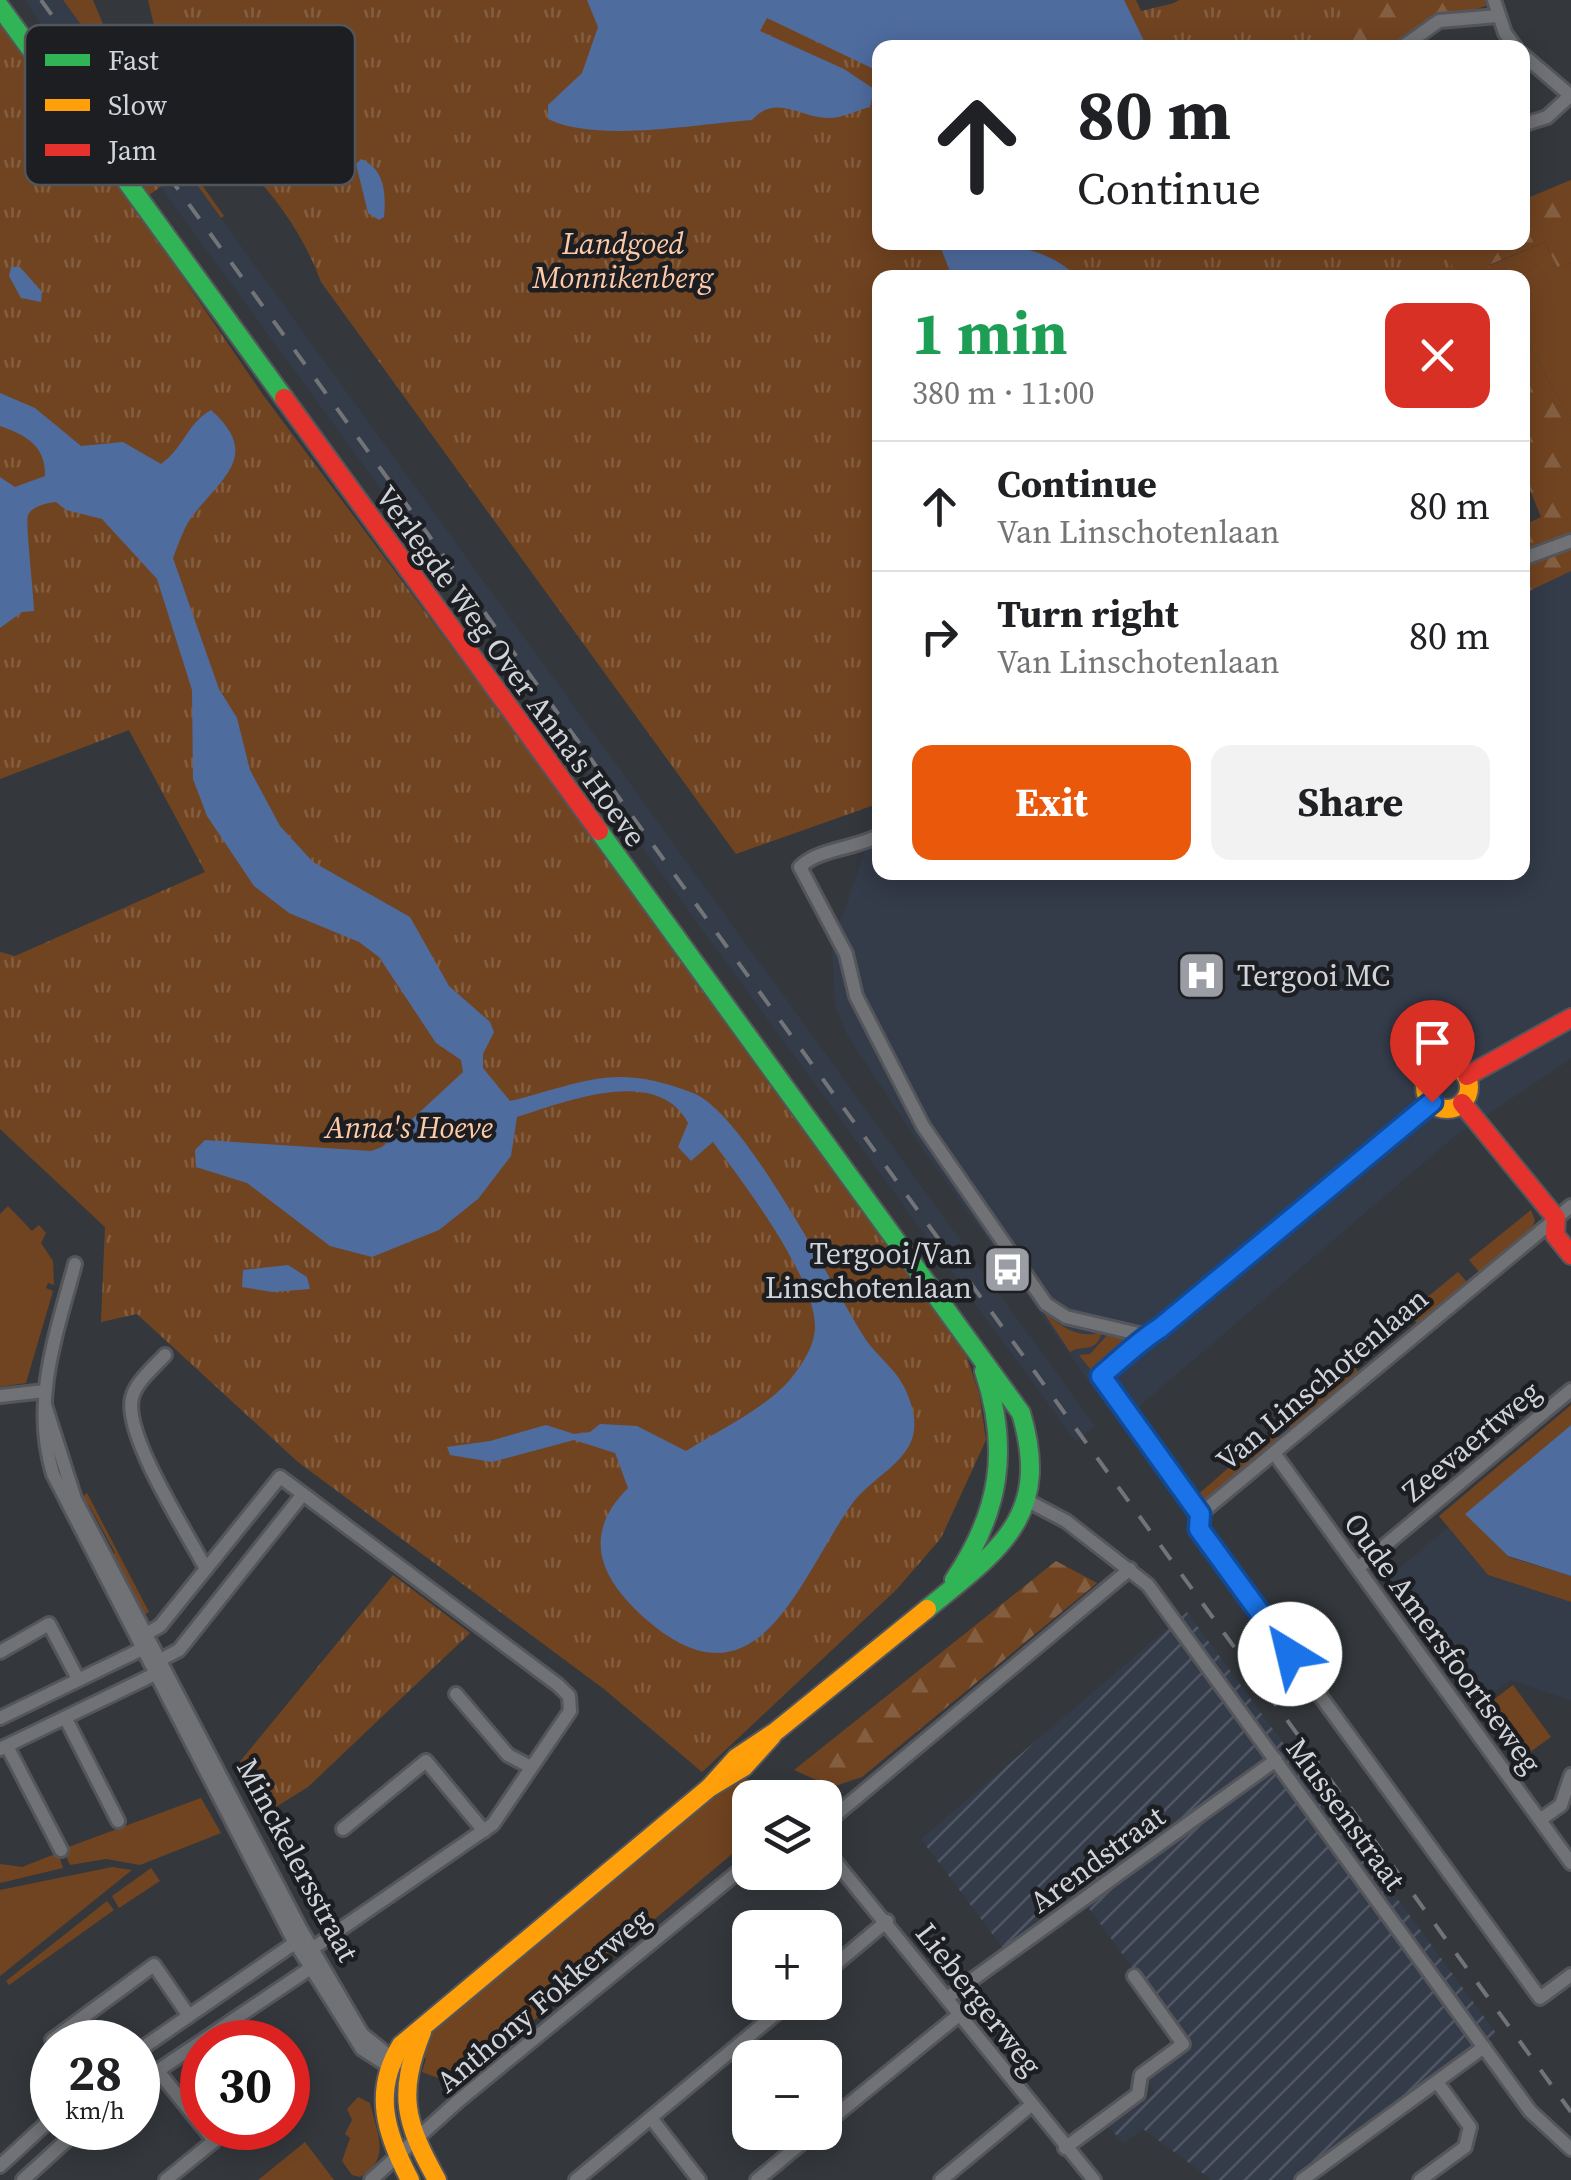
<!DOCTYPE html>
<meta charset="utf-8">
<style>
body{margin:0;font-family:"Source Serif 4",serif;background:#f2f2f2;color:#202124;height:100vh;display:flex;flex-direction:column;font-size:38px;white-space:nowrap}
*{box-sizing:border-box;margin:0}
p{font-size:32px;color:#757577}
.icon{flex:none;width:55px;height:55px;fill:none;stroke:currentColor;stroke-width:2;stroke-linecap:round;stroke-linejoin:round}
.map{position:relative;flex:1;overflow:hidden}
.sheet{position:absolute;left:872px;top:270px;width:658px;height:610px;display:flex;flex-direction:column;background:#fff;border-radius:20px;box-shadow:0 5px 25px #0003}
.sheet>*{flex:none}
.hud{position:absolute;left:872px;top:40px;width:658px;height:210px;border-radius:20px;box-shadow:0 5px 25px #0003;background:#fff;color:#202124;overflow:hidden}
.buttons{position:absolute;left:732px;top:1780px;display:grid;gap:20px}
.buttons a{display:grid;place-items:center;width:110px;height:110px;border-radius:20px;background:#fff;box-shadow:0 5px 25px #0003;font-size:50px}
.speed{position:absolute;left:30px;top:2020px;display:flex;gap:20px;font-size:50px;font-weight:700;text-align:center}
.speed>*{display:grid;place-content:center;width:130px;height:130px;border-radius:50%;background:#fff;box-shadow:0 5px 25px #0003;line-height:1}
.speed small{font-size:25px;font-weight:400}
.speed .limit{border:15px solid #d22;background:#fff;color:#111}
.pin{position:absolute;display:grid;place-items:center;width:85px;height:85px;color:#fff;margin:-102px -42px;border-radius:50% 50% 50% 0;rotate:-45deg;box-shadow:0 0 10px #0007}
.pin .icon{rotate:45deg}
.me{position:absolute;width:110px;margin:-55px;rotate:324deg;stroke-linejoin:round;filter:drop-shadow(0 0 8px #0008)}
.turn{display:flex;align-items:center;gap:35px;height:210px;padding:0 40px;font-size:45px}
.turn .icon{width:130px;height:130px;stroke-width:2.5}
.turn b{display:block;font-size:70px;line-height:85px}
.round{display:grid;place-items:center;flex:none;width:105px;height:105px;border-radius:20px;background:#f2f2f2}
.head{display:flex;align-items:center;justify-content:space-between;height:170px;padding:0 40px}
h1{font-size:60px;font-weight:700;line-height:75px;color:#1e9e55}
.cta{display:flex;gap:20px;margin-top:auto;padding:20px 40px}
.cta a{flex:1;height:115px;border-radius:20px;background:#ea580c;color:#fff;font-size:40px;font-weight:700;line-height:115px;text-align:center}
.cta a+a{background:#f2f2f2;color:#202124}
ul{padding:0;list-style:none}
li{display:flex;align-items:center;gap:30px;height:130px;padding:0 40px;border-top:2px solid #e0e0e0}
li div{flex:1}
li b{display:block;font-size:38px}
li em{font-style:normal}
.map>svg:first-child{display:block}
.built{fill:#343b49}
.industrial{fill:url(#industrial-furrows)}
.grass{fill:#714421}
.forest{fill:url(#forest-firs)}
.park{fill:url(#park-tufts)}
.water{fill:#4f6c9f}
.lines{fill:none;stroke-linecap:round;stroke-linejoin:round}
.street-casing{stroke:#54565b;stroke-width:18}
.fast-casing{stroke:#54565b;stroke-width:22}
.slow-casing{stroke:#54565b;stroke-width:22}
.jam-casing{stroke:#54565b;stroke-width:22}
.street{stroke:#707275;stroke-width:12}
.fast{stroke:#30b455;stroke-width:18}
.slow{stroke:#ff9f0a;stroke-width:18}
.jam{stroke:#e5322d;stroke-width:18}
.rail{stroke:#727478;stroke-width:4;stroke-dasharray:18 18;stroke-linecap:butt}
.route-casing{stroke:#114b97;stroke-width:25}
.route{stroke:#1a73e8;stroke-width:18}
.labels{text-anchor:middle;dominant-baseline:central;stroke-width:9;stroke-linejoin:round;paint-order:stroke}
.park-label{font-size:30px;font-style:italic;fill:#fecaa7;stroke:#1c1e22}
.street-label{font-size:30px;fill:#d1d4da;stroke:#1c1e22}
.poi-label{font-size:30px;fill:#d1d4da;stroke:#1c1e22;text-anchor:start}
.key{fill:#1c1e22;stroke:#525559;stroke-width:2.5}
.key-label{font-size:28px;fill:#d1d4da}
</style>
<div class="map">
<svg width="1571" height="2180" viewBox="0 0 1571 2180">
<defs>
<pattern id="industrial-furrows" width="10" height="10" patternUnits="userSpaceOnUse" patternTransform="scale(2.5)"><rect width="10" height="10" fill="#343b49"/><path d="M-1 1l2-2M0 10L10 0M9 11l2-2" fill="none" stroke="#505663"/></pattern>
<pattern id="forest-firs" width="22" height="20" patternUnits="userSpaceOnUse" patternTransform="scale(2.5)"><rect width="22" height="20" fill="#714421"/><path d="M5 1l3.5 6h-7zM16 11l3.5 6h-7z" fill="#845e41"/></pattern>
<pattern id="park-tufts" width="24" height="20" patternUnits="userSpaceOnUse" patternTransform="scale(2.5)"><rect width="24" height="20" fill="#714421"/><path d="M3 7l-1-3M5 7V3M7 7l1-3M15 17l-1-3M17 17v-4M19 17l1-3" fill="none" stroke="#845e41"/></pattern>
</defs>
<rect width="100%" height="100%" fill="#34383c"/>
<g class="built">
<path d="M24,0h39l1032,1426 -19,16z"/>
<path d="M1571,552v507l-117,78 -332,284 -7,-3 -191,-267 -76,-114 -13,-32 -3,-60 41,-117 7,-5v49h642l1,-294z"/>
<path d="M1448,1527l40,48 83,27v99l-61,-21 -25,19 -86,-98 4,-5 -14,-19z"/>
</g>
<path class="industrial" d="M1187,1612l309,421 -197,147h-87l-69,-51 -19,14 -16,-16 47,-34 -11,-16 44,-33 -108,-148 -75,55 -84,-112z"/>
<g class="grass">
<path d="M63,0h30l32,77 99,139 -3,2z"/>
<path d="M1545,242l12,25 14,-4v158l-42,-76 -6,2 -1,-69 -29,-1 -5,-11z"/>
<path d="M8,1206l24,25 7,-6 7,8 -5,10 12,18 1,24 -6,-2 -2,5 7,3 -27,92 -26,4v-173z"/>
<path d="M1531,1210l4,11 -4,8 -52,43 -10,-12z"/>
<path d="M1458,1272l10,11 -50,41 -10,-11z"/>
<path d="M1042,1310c17,16 37,30 60,22 -5,22 -20,12 -32,20z"/>
<path d="M1108,1334l20,4 1,5 -29,24 -10,2 -11,-14 11,-1z"/>
<path d="M1345,1358l14,14 -68,57 -11,-15z"/>
<path d="M1571,1405v20l-105,89 43,43 62,19v26l-83,-27 -49,-59z"/>
<path d="M1272,1430l7,9 -71,61 -14,-2z"/>
<path d="M87,1493l62,119 -8,4 -31,-59 5,-4 -26,-48 -6,2 -3,-9z"/>
<path d="M1513,1685l38,52 -25,18 -38,-51z"/>
<path d="M743,1775l21,22 -14,1v41l-293,246 -35,-13 4,-13 -7,-9 18,-26 271,-225z"/>
<path d="M201,1798l20,35 -81,32 -34,-6 -36,6 -7,-16z"/>
<path d="M58,1853l5,15 -63,15v-19l22,3z"/>
<path d="M112,1867l20,3 -132,106v-86z"/>
<path d="M151,1868l9,13 -41,27 -7,-12z"/>
<path d="M107,1901l7,9 -105,75 -3,-4z"/>
<path d="M358,2097l12,6c7,31 22,56 -10,74l-8,-2 -10,-14 8,-23 -5,-4 7,-14 -5,-11z"/>
<path d="M305,2142l29,38h-76z"/>
</g>
<g class="forest">
<path d="M1179,0h306l1,6 -62,18 -27,24 -224,-1 -5,-40z"/>
<path d="M1571,180v83l-14,4 -12,-25 -56,23 4,12h-381l-28,-34 438,-1 1,-42z"/>
<path d="M1529,345l42,76v150l-48,23 -1,-68 19,-9 -18,-44v-126z"/>
<path d="M1056,1561l41,22 -235,194 -30,10 -38,-17z"/>
</g>
<g class="park">
<path d="M148,0h988l5,11 46,-11h148l18,41 -14,6 -459,1v194l562,1 15,34 -577,1v525l-144,51 -415,-572c-22,-59 -55,-97 -99,-140l-88,64 129,189 297,397 404,557 15,44 7,47 -45,98 -44,51 -195,183 -98,-83 -306,-227 -161,-148 -36,8 4,-95 -105,-98v-177l15,4 190,-84 -76,-142 -129,49v-758l74,102 88,-64z"/>
<path d="M393,1575l77,58 -162,154 -39,24 -31,-47z"/>
</g>
<g class="water">
<path d="M587,0h537l23,47 -267,1v24l-113,-54 -7,13 84,38 30,20 -4,18c-12,3 -28,11 -41,11 -29,0 -53,-25 -77,2 -56,4 -155,23 -204,-1v-14l34,-32 16,-46z"/>
<path d="M361,159c24,10 25,35 23,58l-5,3 -11,-7 -12,-49z"/>
<path d="M939,243c47,-1 104,-1 138,34h-125z"/>
<path d="M11,267h9l22,25 -1,10 -20,-4 -12,-22z"/>
<path d="M0,393l35,15 46,38 42,-4 38,22c22,-15 27,-42 50,-54 49,44 14,65 -17,104 -10,12 -15,29 -21,44l46,131 18,29 13,52 30,56 33,36 97,55 39,69 41,36 4,10 -11,22v14l27,33c76,-19 105,-39 183,-8 53,21 139,194 173,247 10,14 25,26 34,40 9,14 16,34 14,50 -3,32 -45,49 -62,74 -52,72 -93,212 -204,117 -46,-40 -69,-84 -20,-133l-13,-35 -41,-13 -82,22 -42,-7 -3,-8 43,-6 56,-16 28,9 16,-2 10,-8 37,2 49,25c33,-21 75,-40 102,-69 10,-12 23,-30 26,-46 11,-48 -73,-156 -101,-194l-22,19 -13,-14 10,-24c-31,-59 -125,-20 -171,-6l-6,39 -33,43 -39,31 -67,27 -42,-11 -83,-63 -51,-16 -1,-17 10,-10 166,11 11,-4 81,-75 -2,-12 -25,-17 -57,-86 -20,-15 -70,-29 -35,-27 -47,-70 -14,-37 -1,-89 -35,-111 -55,-60 -36,-9 -10,-8c-9,1 -24,4 -28,13 -3,7 6,80 6,96l-12,1 -22,16v-151l15,10 30,-11c1,-30 -19,-41 -45,-50z"/>
<path d="M288,1265l19,12 3,12 -38,3 -30,-5 1,-17z"/>
<path d="M1571,1425v151l-63,-20 -43,-42z"/>
</g>
<g class="lines">
<defs>
<g id="street">
<path d="M1494,0l11,33 11,15"/>
<path d="M1401,48l38,-27 59,-5"/>
<path d="M1522,54l49,42"/>
<path d="M1522,125l25,-8 24,-22"/>
<path d="M1522,559l49,-18"/>
<path d="M880,835c-24,14 -61,13 -80,32l46,87 10,42 67,130 123,178 20,13 77,18"/>
<path d="M75,1264c-19,71 -44,138 -22,210l238,462 71,113 31,20"/>
<path d="M165,1355c-11,12 -30,28 -33,43 -9,37 56,136 74,171"/>
<path d="M0,1396l45,-5"/>
<path d="M45,1405l30,94 225,429 62,106 36,29"/>
<path d="M1274,1453l297,410"/>
<path d="M303,1494l255,191 11,11 1,15 -77,113 -187,129"/>
<path d="M1028,1501l38,20 82,64 382,526 41,38"/>
<path d="M1200,1514l-1,15 341,469 31,-23"/>
<path d="M1200,1514l-99,-139c20,-16 38,-34 59,-47l272,-226"/>
<path d="M1200,1514l371,-308"/>
<path d="M1358,1568l213,-178"/>
<path d="M0,1652l49,-28 29,55"/>
<path d="M456,1694l52,61 23,12"/>
<path d="M0,1718l142,-69 4,-15 14,-8 120,-149 23,17 -124,156 -19,10 -5,14 -155,75"/>
<path d="M66,1719l52,102"/>
<path d="M7,1746l54,104"/>
<path d="M1540,1820l21,-15 10,-30"/>
<path d="M825,1824l305,-255"/>
<path d="M343,1829l83,-68 58,70"/>
<path d="M825,1849l269,331"/>
<path d="M825,1973l62,-52"/>
<path d="M947,1998l329,-238"/>
<path d="M54,2042l-2,-2 102,-75 35,51"/>
<path d="M138,2051l161,-111"/>
<path d="M158,2071l44,55"/>
<path d="M138,2084l180,-121"/>
<path d="M651,2118l48,62"/>
<path d="M825,2124l135,-110"/>
<path d="M1065,2148l73,-54 3,-19 42,-31 -49,-68"/>
<path d="M0,2166l52,-48"/>
<path d="M23,2180l57,-52"/>
<path d="M166,2180l48,-39 -10,-13"/>
<path d="M371,2180l86,-78 293,-240"/>
<path d="M576,2180l214,-178"/>
<path d="M757,2180l58,-48"/>
<path d="M941,2180l89,-74"/>
<path d="M1302,2180l182,-133"/>
<path d="M1420,2180l45,-33 5,-20 -33,-45"/>
</g>
<g id="fast">
<path d="M0,7l284,391"/>
<path d="M599,831l422,582c31,104 -22,137 -94,196"/>
<path d="M954,1580c46,-68 56,-131 30,-209"/>
</g>
<g id="slow">
<circle cx="1447" cy="1087" r="22"/>
<path d="M709,1788l27,-30 39,-26 152,-123"/>
<path d="M422,2032c-25,63 -17,90 15,148"/>
<path d="M410,2180c-24,-46 -38,-88 -9,-135l308,-257 35,-21 28,-31"/>
</g>
<g id="jam">
<path d="M284,398l315,433"/>
<path d="M1467,1076l104,-58"/>
<path d="M1462,1103l94,115 -1,17 16,20"/>
</g>
</defs>
<use href="#street" class="street-casing"/>
<use href="#fast" class="fast-casing"/>
<use href="#slow" class="slow-casing"/>
<use href="#jam" class="jam-casing"/>
<use href="#street" class="street"/>
<use href="#fast" class="fast"/>
<use href="#slow" class="slow"/>
<use href="#jam" class="jam"/>
<path class="rail" d="M41,0l1530,2112"/>
</g>
<g class="lines">
<defs>
<path id="route" d="M1290,1654l-91,-125 1,-15 -99,-138c20,-17 38,-35 59,-48l272,-226"/>
</defs>
<use href="#route" class="route-casing"/>
<use href="#route" class="route"/>
</g>
<defs>
<symbol id="hospital-square" viewBox="-11 -11 22 22"><rect x="-9" y="-9" width="18" height="18" rx="4" fill="#9a9da3" stroke="#1c1e22"/><path d="M-5-5h3v3.5h4V-5h3V5h-3V1.5h-4V5h-3Z" fill="#fff"/></symbol>
<symbol id="bus-square" viewBox="-11 -11 22 22"><rect x="-9" y="-9" width="18" height="18" rx="4" fill="#9a9da3" stroke="#1c1e22"/><path d="M-5-6H5V4H4V6H2V4H-2V6H-4V4H-5ZM-3.5-4V0h7V-4ZM-3.5 1.2v1.5H-2V1.2ZM2 1.2v1.5H3.5V1.2Z" fill="#fff"/></symbol>
</defs>
<g fill-rule="evenodd">
<use href="#hospital-square" x="1174" y="948" width="55" height="55"/>
<use href="#bus-square" x="980" y="1242" width="55" height="55"/>
</g>
<g class="labels">
<g class="park-label">
<text x="623" y="243">Landgoed<tspan x="623" dy="34">Monnikenberg</tspan></text>
<text x="409" y="1127">Anna's Hoeve</text>
</g>
<g class="street-label">
<text transform="translate(511 666) rotate(54)">Verlegde Weg Over Anna's Hoeve</text>
<text transform="translate(1322 1379) rotate(-40)">Van Linschotenlaan</text>
<text transform="translate(1471 1441) rotate(-40)">Zeevaertweg</text>
<text transform="translate(1443 1643) rotate(54)">Oude Amersfoortseweg</text>
<text transform="translate(1346 1814) rotate(54)">Mussenstraat</text>
<text transform="translate(1097 1859) rotate(-36)">Arendstraat</text>
<text transform="translate(298 1860) rotate(62)">Minckelersstraat</text>
<text transform="translate(979 1999) rotate(52)">Liebergerweg</text>
<text transform="translate(543 2000) rotate(-40)">Anthony Fokkerweg</text>
</g>
<g class="poi-label">
<text x="1237" y="975">Tergooi MC</text>
<text x="972" y="1253" text-anchor="end">Tergooi/Van<tspan x="972" dy="34">Linschotenlaan</tspan></text>
</g>
</g>
<rect x="25" y="25" width="330" height="160" rx="15" class="key"/>
<rect x="45" y="54" width="45" height="12" fill="#30b455"/>
<rect x="45" y="99" width="45" height="12" fill="#ff9f0a"/>
<rect x="45" y="144" width="45" height="12" fill="#e5322d"/>
<g class="key-label">
<text x="108" y="70">Fast</text>
<text x="108" y="115">Slow</text>
<text x="108" y="160">Jam</text>
</g>
</svg>
<div class="buttons">
<a><svg class="icon" aria-label="layers" viewBox="0 0 24 24"><path d="M12 4l9 5-9 5-9-5zM3 14l9 5 9-5"/></svg></a>
<a>+</a>
<a>−</a>
</div>
<div class="speed"><div>28<small>km/h</small></div><div class="limit">30</div></div>
<div class="pin" style="left:1432px;top:1102px;background:#d93025"><svg class="icon" aria-label="arrive" viewBox="0 0 24 24"><path d="M6 21V4h12l-3 4 3 4H6"/></svg></div>
<svg class="me" style="left:1290px;top:1654px" viewBox="-20 -20 40 40"><circle r="19" fill="#fff"/><path d="M0-13L10 11 0 6-10 11z" fill="#1a73e8"/></svg>
<div class="hud">
<div class="turn"><svg class="icon" aria-label="ahead" viewBox="0 0 24 24"><path d="M12 20V5M6 11l6-6 6 6"/></svg><div><b>80 m</b>Continue</div></div>
</div>
<section class="sheet">
<div class="head"><div><h1>1 min</h1><p>380 m · 11:00</p></div><a class="round" style="background:#d93025;color:#fff"><svg class="icon" aria-label="close" viewBox="0 0 24 24"><path d="M6 6l12 12M18 6L6 18"/></svg></a></div>
<ul>
<li><svg class="icon" aria-label="ahead" viewBox="0 0 24 24"><path d="M12 20V5M6 11l6-6 6 6"/></svg><div><b>Continue</b><p>Van Linschotenlaan</p></div><em>80 m</em></li>
<li><svg class="icon" aria-label="right" viewBox="0 0 24 24"><path d="M7 20v-9h11M14 6l5 5-5 5"/></svg><div><b>Turn right</b><p>Van Linschotenlaan</p></div><em>80 m</em></li>
</ul>
<div class="cta"><a>Exit</a><a>Share</a></div>
</section>
</div>
